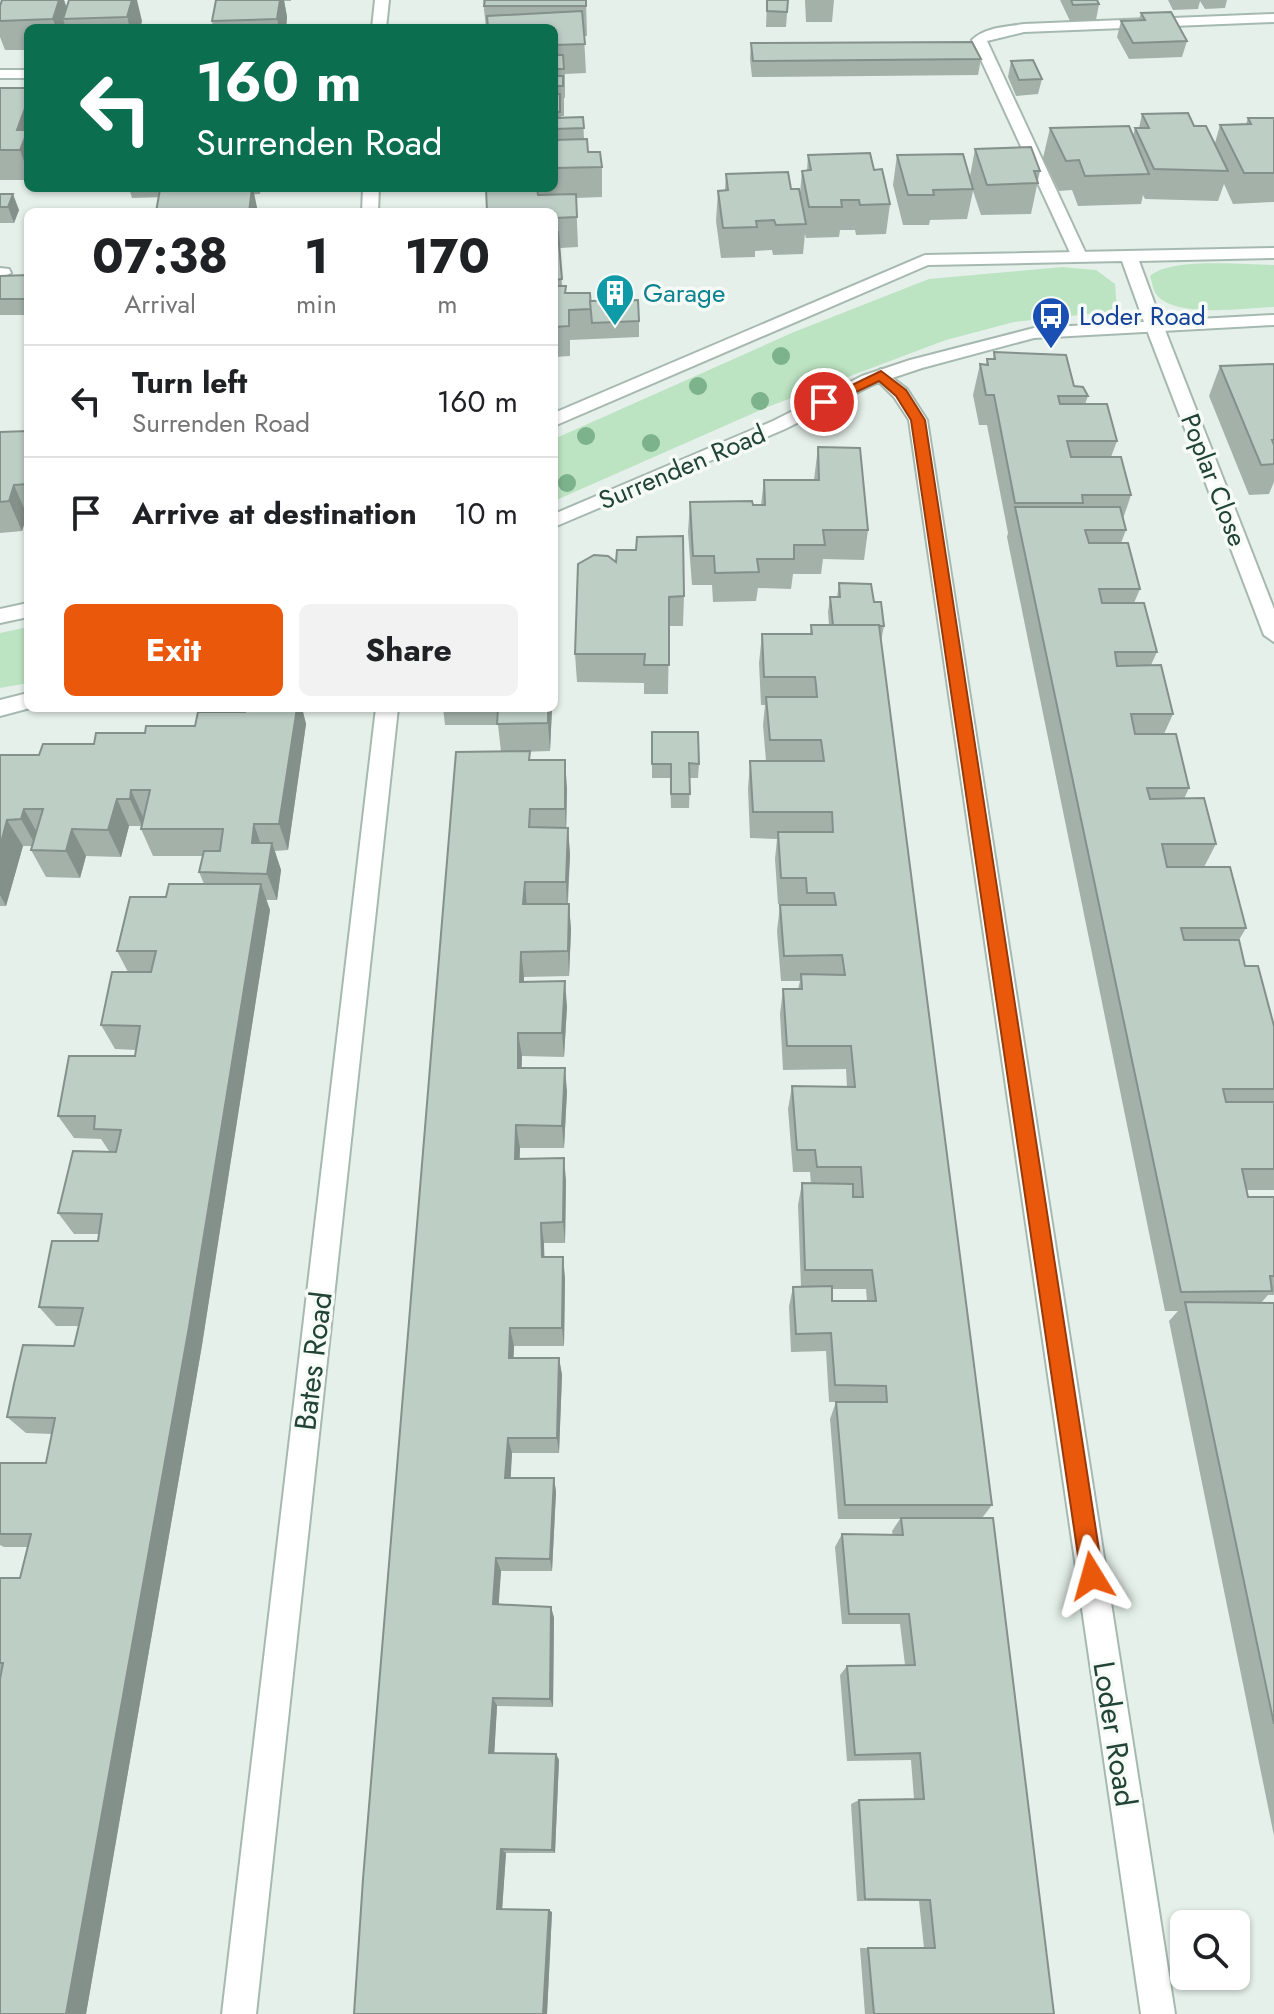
<!DOCTYPE html>
<style>
body{margin:0;font-family:Jost,sans-serif;background:#f2f2f2;color:#202124;height:100vh;display:flex;flex-direction:column;font-size:30px;white-space:nowrap}
*{box-sizing:border-box;margin:0}
p{font-size:26px;color:#757577}
.icon{flex:none;width:44px;height:44px;fill:none;stroke:currentColor;stroke-width:2;stroke-linecap:round;stroke-linejoin:round}
.map{position:relative;flex:1;overflow:hidden}
.side{position:absolute;left:24px;top:208px;width:534px;height:504px;display:flex;flex-direction:column;background:#fff;border-radius:12px;box-shadow:0 2px 6px #0004}
.side>*{flex:none}
.guide{position:absolute;left:24px;top:24px;width:534px;height:168px;border-radius:12px;box-shadow:0 2px 6px #0004;background:#0b6e4f;color:#fff;overflow:hidden}
.buttons{position:absolute;left:1170px;top:1910px;display:grid;gap:16px}
.buttons a{display:grid;place-items:center;width:80px;height:80px;border-radius:12px;background:#fff;box-shadow:0 2px 6px #0004;font-size:40px}
.pin{position:absolute;display:grid;place-items:center;width:68px;height:68px;color:#fff;margin:-34px;border:4px solid #fff;border-radius:50%;box-shadow:0 2px 8px #0007}
.me{position:absolute;width:88px;margin:-44px;rotate:352deg;stroke-linejoin:round;filter:drop-shadow(0 0 6px #0008)}
.turn{display:flex;align-items:center;gap:28px;height:168px;padding:0 40px;font-size:36px}
.turn .icon{width:104px;height:104px;stroke-width:2.5}
.turn b{display:block;font-size:56px;line-height:68px}
.eta{display:flex;justify-content:space-evenly;align-items:center;height:136px;text-align:center}
.eta b{font-size:48px;font-weight:700;line-height:56px}
.cta{display:flex;gap:16px;margin-top:auto;padding:16px 40px}
.cta a{flex:1;height:92px;border-radius:12px;background:#ea580c;color:#fff;font-size:32px;font-weight:700;line-height:92px;text-align:center}
.cta a+a{background:#f2f2f2;color:#202124}
ul{padding:0;list-style:none}
li{display:flex;align-items:center;gap:24px;height:112px;padding:0 40px;border-top:2px solid #e0e0e0}
li div{flex:1}
li b{display:block;font-size:30px}
li em{font-style:normal}
.map>svg:first-child{display:block}
.green{fill:#bce3c2}
.lines{fill:none;stroke-linecap:round;stroke-linejoin:round}
.service-casing{stroke:#a6b9b1;stroke-width:4}
.minor-casing{stroke:#a6b9b1;stroke-width:4}
.tertiary-casing{stroke:#a6b9b1;stroke-width:4}
.service{fill:#fff;fill-rule:evenodd}
.minor{fill:#fff;fill-rule:evenodd}
.tertiary{fill:#fff;fill-rule:evenodd}
.tree{fill:#7cb28c}
.wall{fill:#a3b1a9;fill-rule:evenodd}
.shaded-wall{fill:#84908a}
.building{fill:#bdcec5;stroke:#84908a;stroke-width:2}
.route{fill:#ea580c;stroke:#983908;stroke-width:2}
.labels{text-anchor:middle;dominant-baseline:central;stroke-width:7;stroke-linejoin:round;paint-order:stroke}
.far-culture-label{font-size:26px;fill:#0d838f;stroke:#f7fbf8;text-anchor:start}
.far-transit-label{font-size:26px;fill:#164399;stroke:#f7fbf8;text-anchor:start}
.far-street-label{font-size:26px;fill:#214437;stroke:#f7fbf8}
.street-label{font-size:30px;fill:#214437;stroke:#f7fbf8}
</style>
<div class="map">
<svg width="1274" height="2014" viewBox="0 0 1274 2014">
<rect width="100%" height="100%" fill="#e5f0ea"/>
<g class="green">
<path d="M1274,265v42c-28,1 -100,12 -118,-13 -3,-4 -4,-13 -6,-18 22,-19 93,-11 124,-11z"/>
<path d="M1062,267l34,3 19,14 2,27 -103,11 -68,18 -181,68 -211,93v-62l240,-107 135,-53z"/>
<path d="M28,627v56l-28,5v-55z"/>
</g>
<g class="lines">
<defs>
<g id="service">
<path d="M1274,14v8l-250,10 -37,9 100,215 -8,5 -6,-2 -101,-219c13,-13 34,-13 52,-16z"/>
<path d="M0,268l9,1 2,4 -11,5z"/>
</g>
<g id="minor">
<path d="M375,0h14l-3,28h-14z"/>
<rect x="0" y="70" width="28" height="8"/>
<path d="M363,188h16l-1,24h-16z"/>
<path d="M1154,320l9,5 111,284v33l-10,-7 -119,-310z"/>
<path d="M881,369l26,20 20,31 248,1594h-34l-232,-1594 -15,-23 -22,-22z"/>
<path d="M376,708h22l-142,1306h-34z"/>
</g>
<g id="tertiary">
<path d="M1274,248v10l-135,3 22,60 113,-6v10l-240,13 -112,30 -48,16 -89,45 -231,98v-13l219,-93 89,-45 48,-16 124,-32 110,-6 -22,-61 -194,4 -374,161v-13l371,-158z"/>
<path d="M28,603v14l-28,6v-14z"/>
<path d="M28,693l2,15 -30,8v-16z"/>
</g>
</defs>
<use href="#service" class="service-casing"/>
<use href="#minor" class="minor-casing"/>
<use href="#tertiary" class="tertiary-casing"/>
<use href="#service" class="service"/>
<use href="#minor" class="minor"/>
<use href="#tertiary" class="tertiary"/>
</g>
<g class="tree">
<circle cx="781" cy="356" r="9"/>
<circle cx="813" cy="379" r="9"/>
<circle cx="698" cy="386" r="9"/>
<circle cx="760" cy="401" r="9"/>
<circle cx="586" cy="436" r="9"/>
<circle cx="651" cy="443" r="9"/>
<circle cx="567" cy="483" r="9"/>
</g>
<g class="wall">
<path d="M64,0l3,8 75,13 -2,7h-112v22h-23l-5,-13v-31z"/>
<path d="M216,0h75v1h-7l3,16 -1,11h-73l-1,-7z"/>
<path d="M483,0h103l1,36h-3l2,37 -21,1v24h-1v18h-3v2l22,-1 1,22 4,13 14,15v30l-26,1 2,49 -18,1 2,38 4,7 24,8 49,20v16l-69,3v16l-16,1v-145l-68,-24h68v-160h-68z"/>
<path d="M767,0h21l-2,27h-20z"/>
<path d="M805,0h29l-2,22h-26z"/>
<path d="M1060,0h37l2,4 -3,16 -26,1z"/>
<path d="M1168,0h59l-2,8 -20,1 -5,-8 -2,8 -25,1z"/>
<path d="M1141,13l46,28 -5,16 -53,2 -12,-22 4,-16 18,-1z"/>
<path d="M751,43l230,16 -3,16 -226,2 -2,-18z"/>
<path d="M1011,61l31,18 -4,15 -22,2 -8,-19z"/>
<rect x="0" y="88" width="28" height="92"/>
<path d="M1142,114l52,12 21,17 5,-18 26,-1 2,-6h26v84l-41,2 -9,-20 -6,17 -73,-2 -2,-4 -2,9 -63,2 -6,-16 -13,1 -16,-33 7,-30 83,8 2,-8h4z"/>
<path d="M975,149l65,22 -9,43 -50,1 -8,-24 -6,28 -37,1 -1,5h-26l-10,-40 4,-30 73,21z"/>
<path d="M808,155l66,15 16,34 -4,30 -30,1 -1,-5h-15l-1,7 -33,1 -1,-4 -2,20 -30,1 -1,-5 -17,1v6l-34,1 -5,-37 2,-30 7,-1 1,-16 65,15 9,4 2,-22h5z"/>
<path d="M129,188h132l-1,6 -128,4z"/>
<path d="M0,194l19,16 -5,13h-14z"/>
<path d="M28,275v40h-28v-39z"/>
<path d="M994,352l80,34 14,10 -3,8 32,37 -6,16 20,38 -8,24 3,11 -5,13 19,46 -6,14 23,49 -6,13 22,49 -9,20 25,54 -5,11 32,45 -12,23 42,61 -7,12 6,26 29,60v164h-28l2,7h26v98h-6l-7,8h13v533l-105,-515 9,-10h-13l-158,-774 1,-4 -21,-108h-8l-6,-30 7,-31 6,1 1,-6h6z"/>
<path d="M1274,364v118l-5,12 -20,1 -40,-99 11,-30z"/>
<path d="M28,431v84h-1l-5,16 -22,2v-101z"/>
<path d="M818,447l50,83 -4,30 -41,-1 -2,15h-28l-2,15 -33,-1 -2,13 -43,1 -1,-17h-20l-4,-53 2,-30 71,3 3,-25h50z"/>
<path d="M616,562l68,34 -1,30h-14l-1,68h-24v-11l-67,-1 -2,-28z"/>
<path d="M839,583l35,19 10,24 -3,15 111,864 -10,13 72,496h-189l-5,-66h64l-5,-47h-62l-6,-97 8,-4 55,-1 -3,-39 -64,1 -7,-86 7,-9 58,-1 -5,-41h-58l-7,-77 7,-13 51,1 -1,-4 8,-12h-62l-8,-100 6,-17h19h-26l-3,-51 -35,1 -2,-46 4,-19h8l-3,-82 4,-22 9,1 -1,-12h-17l-5,-63 4,-23 55,1 -1,-18 -63,1 -3,-56 3,-25h15l2,-8h-19l-4,-50 3,-26 21,-1h-23l-3,-45 2,-20 -27,-1 -2,-49 2,-28h16l-3,-36 2,-20h-4l-2,-42 3,-29h48l1,-9h18l-1,-13 2,-15h7zM832,1289h34l1,12h-35z"/>
<path d="M246,708h56l4,16 -18,126 -13,1 6,19 -4,30h-11l4,10 -68,435 -116,669h-86l1,-342h-1v-94h20l8,-31h-24l-4,-2v-82h46l6,-29 -26,-1 -19,-16 67,-71 5,-20h-23l-17,-19 59,-66 1,-7h-25l-16,-21 51,-62 -8,-12 -27,-1 -16,-22 77,-60 1,-6 -21,-1 -14,-24 27,-53 -11,-21 49,-54 38,-13 -5,-12 4,-16h-50l-12,-27 1,-3h-13l-8,31 -35,-1 -6,22 -34,-1 -15,-27 1,-4h-9l-17,60h-6v-151h39l106,-22 50,-7 50,-14z"/>
<path d="M443,708h109l-2,43 -28,1 8,8 37,28 -1,40h2l2,27 -2,49h1l2,26 -2,46 -45,1v5l43,24 -3,51 -42,-1 -1,12 46,23 -3,57h-44l-1,11 47,21 -1,63h-21v14l21,20 -1,69h-50l-1,12h46l3,17 -3,78h-47l-2,25h44l2,14 -4,79h-51l-3,34 53,2 3,11 -1,89 -56,-1 -3,47 62,1 3,6 -4,93h-49l-4,57 50,2 -5,102h-193l147,-1262 -3,-27h-53z"/>
<path d="M652,732l47,32 -1,14h-8l-1,30h-18l-1,-30h-18z"/>
</g>
<g class="shaded-wall">
<path d="M52,0h12l6,19h-7l3,9h-10l-3,-9z"/>
<path d="M132,0h5l5,21 -2,7h-10l-3,-11z"/>
<path d="M280,0h4l3,17 -1,11h-7l-2,-9z"/>
<path d="M28,100v73l-8,-23 -3,-20z"/>
<path d="M252,188h1l5,24h-9z"/>
<path d="M13,194l6,16 -5,13 -6,-16z"/>
<path d="M28,289v18l-3,-8z"/>
<path d="M14,485l13,30 -5,16 -13,-30z"/>
<path d="M554,601l1,24 -1,32z"/>
<path d="M297,708h5l4,16 -18,126 -9,-26z"/>
<path d="M548,708h4l-2,43 -2,-28z"/>
<path d="M565,760l2,28 -1,48 -1,-27z"/>
<path d="M131,790l12,27 -1,9 -12,-27z"/>
<path d="M117,799l12,27 -8,31 -13,-27z"/>
<path d="M24,809l15,27 -3,10 -15,-27z"/>
<path d="M7,820l16,26 -17,60 -6,-11v-49z"/>
<path d="M254,824l9,27 -11,-8z"/>
<path d="M568,828l2,27 -3,53 -1,-26z"/>
<path d="M72,829l14,27 -6,22 -14,-27z"/>
<path d="M272,843l9,27 -4,30 -10,-26z"/>
<path d="M525,882l2,26 -4,-4z"/>
<path d="M261,884l9,26 -68,435 -116,669h-20z"/>
<path d="M569,904l2,26 -2,46 -1,-25z"/>
<path d="M521,952l3,25 -1,29 -3,-24z"/>
<path d="M565,981l2,25 -3,51 -2,-24z"/>
<path d="M518,1033l4,23 -1,35 -3,-23z"/>
<path d="M565,1068l2,23 -3,57 -2,-22z"/>
<path d="M516,1125l4,23 -1,32 -4,-21z"/>
<path d="M564,1158l2,22 -1,63 -2,-21z"/>
<path d="M541,1223l3,20 1,33 -3,-19z"/>
<path d="M563,1257l2,20 -1,69 -2,-18z"/>
<path d="M510,1328l4,18 -1,30 -4,-18z"/>
<path d="M559,1358l3,17 -3,78 -2,-15z"/>
<path d="M508,1438l4,15 -2,39 -5,-14z"/>
<path d="M554,1478l2,14 -4,79 -2,-12z"/>
<path d="M496,1558l5,13 -3,44 -5,-11z"/>
<path d="M551,1607l3,11 -1,89 -3,-8z"/>
<path d="M493,1698l4,8 -3,53 -5,-6z"/>
<path d="M556,1754l3,6 -4,93 -3,-3z"/>
<path d="M501,1849l5,4 -4,58 -5,-2z"/>
<path d="M549,1910l3,2 -5,102h-4z"/>
</g>
<g class="building">
<path d="M2,0h57l-6,19 -53,2v-15z"/>
<path d="M69,0h63l-5,17 -64,2z"/>
<path d="M216,0h64l-3,19 -65,2z"/>
<path d="M485,0h101v6h-102z"/>
<path d="M767,0h21l-1,12 -20,-1z"/>
<path d="M1071,0h26l2,4 -26,1z"/>
<path d="M582,11l3,33 -31,1v-17h-66l-1,-12z"/>
<path d="M1171,12l16,29 -54,2 -12,-22 24,-1 -4,-7z"/>
<path d="M972,42l9,17 -228,2 -2,-18z"/>
<path d="M554,55h9l1,14h-10z"/>
<path d="M1033,60l9,19 -23,1 -8,-19z"/>
<rect x="554" y="76" width="9" height="10"/>
<path d="M0,88h28v12l-11,30h11l-8,20h-20z"/>
<rect x="554" y="94" width="6" height="18"/>
<path d="M1188,113l6,13h12l22,45 -74,-2 -19,-41h14l-7,-14z"/>
<path d="M583,117l1,11 -30,1v-11z"/>
<path d="M1248,118h26v55h-30l-24,-48 31,-1z"/>
<path d="M1129,126l20,48 -64,2 -6,-16 -13,1 -16,-33z"/>
<path d="M587,139l1,13h12l2,15 -48,1v-28z"/>
<path d="M1031,147l9,24h-6l4,12 -51,2 -12,-36z"/>
<path d="M870,153l4,17 8,-1 8,35 -30,1 -1,-5h-18l1,7h-33l-7,-36 9,-1 -3,-15z"/>
<path d="M963,154l10,35 -40,1 1,5h-26l-11,-40z"/>
<path d="M788,172l3,17h8l7,35 -30,1 -2,-5 -18,1 1,6 -34,1 -5,-37 10,-1 -2,-16z"/>
<path d="M252,188l-3,24h-93l4,-23z"/>
<path d="M486,188h51l1,7 38,-1 1,23 -23,1v-6h-67z"/>
<path d="M0,194h13l-5,13h-8z"/>
<path d="M554,232h4l4,47 -8,1z"/>
<path d="M28,275v14l-3,10h-25v-23z"/>
<path d="M554,286h12l-1,7h25l1,16 -22,1v16l-15,1z"/>
<path d="M638,300l1,21 -47,2 -2,-22z"/>
<path d="M994,352l72,3 8,31 9,1 5,9h-30l2,8h47l10,37h-50l4,16h50l10,38h-49l1,8h-68l-21,-108h-8l-6,-31 8,1 -1,-6h8z"/>
<path d="M1274,364v76h-2l2,5v19l-13,1 -41,-99z"/>
<path d="M28,431v53l-14,1 -5,16 -9,1v-70z"/>
<path d="M818,447l42,1 8,82h-45l2,15h-31v14h-37l2,13 -44,1 -1,-17h-21l-3,-54 62,-1 1,4h12l-1,-25h55z"/>
<path d="M1015,507h105l6,23h-41l4,13h39l12,46h-41l3,14h42l13,49h-42l2,14 44,-1 12,49h-42l4,20h41l13,54h-42l3,11 54,-1 12,46h-54l5,23h63l16,61h-65l3,12h55l6,26h13l16,60v63h-51l3,13h48v67h-32l6,28h26v79h-4l2,15 -91,1z"/>
<path d="M683,536l1,60 -15,1v68h-25l1,-11h-70l3,-90 16,-9 14,1 8,6 1,-12h19l1,-13z"/>
<path d="M839,583l32,1 3,18h7l3,24 -51,-1 -3,-28h10z"/>
<path d="M811,625h68l113,880h-147l-9,-103h51l-1,-16 -51,-1 -4,-52 -35,1 -3,-47 39,-1v15h44l-4,-31h-67l-3,-87 51,1v13h10l-2,-30h-44l-2,-17h-18l-5,-64 63,1 -4,-41h-64l-4,-57h19l-1,-15 44,1 -3,-20 -58,1 -4,-51h56l-2,-12h-27l-1,-15h-25l-3,-46h55l-1,-20h-79l-3,-51h74l-3,-21h-51l-4,-43h51l-1,-12 -1,-8h-51l-2,-43h50z"/>
<path d="M246,708h51l-18,116h-25l-2,19h20l-5,31 -68,-2 5,-21h16l3,-22h-82l9,-39h-19l-1,9h-13l-9,31 -36,-1 -6,22 -35,-1 12,-41h-19l-3,10 -14,1 -7,26v-91h39l4,-11h51l2,-11h49l1,-7h49l3,-14h47z"/>
<path d="M498,708h50v15l-51,1z"/>
<path d="M652,732h46l1,32 -10,-1 1,31h-19v-30h-19z"/>
<path d="M530,751l-1,9h36v49h-35l-1,18 39,1 -2,54h-41l-2,22h46l-1,47 -47,1 -1,30 45,-1 -3,52h-44v35h47l-3,58 -46,-1 -1,34 49,-1 -1,64 -22,1 1,34h21l-1,71h-52l-1,30h50l-2,80h-49l-3,40h49l-4,81 -54,-1 -3,46 58,3 -1,92 -57,-1 -4,55 67,1 -4,96 -51,-1 -4,60 52,1 -6,104h-189l9,-135 93,-1127z"/>
<path d="M169,884h92l-72,443 -123,687h-66v-335l3,-16h-3v-85h20l11,-44h-31v-71h46l9,-45 -48,-1 7,-33 9,-39 51,1 9,-38 -44,-1 13,-66h46l4,-27 -44,-1 15,-62 43,1 5,-22 -27,-1 1,-13h-37l11,-60h66l5,-30 -39,-1 11,-53h39l5,-21h-39l13,-54h36z"/>
<path d="M1185,1302l89,1v421z"/>
<path d="M901,1518h92l61,496h-180l-6,-66h67l-5,-48 -65,-1 -6,-99 65,-1 -4,-46 -65,2 -8,-89 68,-1 -6,-51h-60l-7,-80 61,1z"/>
</g>
<path class="route" d="M881,371l25,19 19,30 178,1156 -3,8 -8,4 -8,-4 -3,-8 -170,-1156 -15,-24 -17,-15 -50,24 -12,-3z"/>
<defs>
<symbol id="building-pin" viewBox="-11 -11 22 30"><path d="M0 17L-7.5 6A9.5 9.5 0 1 1 7.5 6Z" fill="#0f9aa8" stroke="#f7fbf8"/><path d="M-4-6H4V6H1V3H-1V6H-4ZM-2.5-4.3h1.7v1.8h-1.7ZM.8-4.3h1.7v1.8H.8ZM-2.5-1h1.7V.8h-1.7ZM.8-1h1.7V.8H.8Z" fill="#fff"/></symbol>
<symbol id="bus-pin" viewBox="-11 -11 22 30"><path d="M0 17L-7.5 6A9.5 9.5 0 1 1 7.5 6Z" fill="#1a4fb4" stroke="#f7fbf8"/><path d="M-5-6H5V4H4V6H2V4H-2V6H-4V4H-5ZM-3.5-4V0h7V-4ZM-3.5 1.2v1.5H-2V1.2ZM2 1.2v1.5H3.5V1.2Z" fill="#fff"/></symbol>
</defs>
<g fill-rule="evenodd">
<use href="#building-pin" x="593" y="271" width="44" height="60"/>
<use href="#bus-pin" x="1029" y="294" width="44" height="60"/>
</g>
<g class="labels">
<g class="far-culture-label">
<text x="643" y="293">Garage</text>
</g>
<g class="far-transit-label">
<text x="1079" y="316">Loder Road</text>
</g>
<g class="far-street-label">
<text transform="translate(682 467) rotate(-23)">Surrenden Road</text>
<text transform="translate(1214 480) rotate(69)">Poplar Close</text>
</g>
<g class="street-label">
<text transform="translate(313 1361) rotate(-83)">Bates Road</text>
<text transform="translate(1115 1734) rotate(81)">Loder Road</text>
</g>
</g>
</svg>
<div class="buttons">
<a><svg class="icon" aria-label="search" viewBox="0 0 24 24"><circle cx="10" cy="10" r="6"/><path d="M15 15l6 6"/></svg></a>
</div>
<div class="pin" style="left:824px;top:402px;background:#d93025"><svg class="icon" aria-label="arrive" viewBox="0 0 24 24"><path d="M6 21V4h12l-3 4 3 4H6"/></svg></div>
<svg class="me" style="left:1092px;top:1576px" viewBox="-20 -20 40 40"><path d="M0-17L14 15 0 8-14 15z" fill="#ea580c" stroke="#fff" stroke-width="4"/></svg>
<div class="guide">
<div class="turn"><svg class="icon" aria-label="left" viewBox="0 0 24 24"><path d="M17 20v-9H6M10 6l-5 5 5 5"/></svg><div><b>160 m</b>Surrenden Road</div></div>
</div>
<section class="side">
<div class="eta">
<div><b>07:38</b><p>Arrival</p></div>
<div><b>1</b><p>min</p></div>
<div><b>170</b><p>m</p></div>
</div>
<ul>
<li><svg class="icon" aria-label="left" viewBox="0 0 24 24"><path d="M17 20v-9H6M10 6l-5 5 5 5"/></svg><div><b>Turn left</b><p>Surrenden Road</p></div><em>160 m</em></li>
<li><svg class="icon" aria-label="arrive" viewBox="0 0 24 24"><path d="M6 21V4h12l-3 4 3 4H6"/></svg><div><b>Arrive at destination</b></div><em>10 m</em></li>
</ul>
<div class="cta"><a>Exit</a><a>Share</a></div>
</section>
</div>
